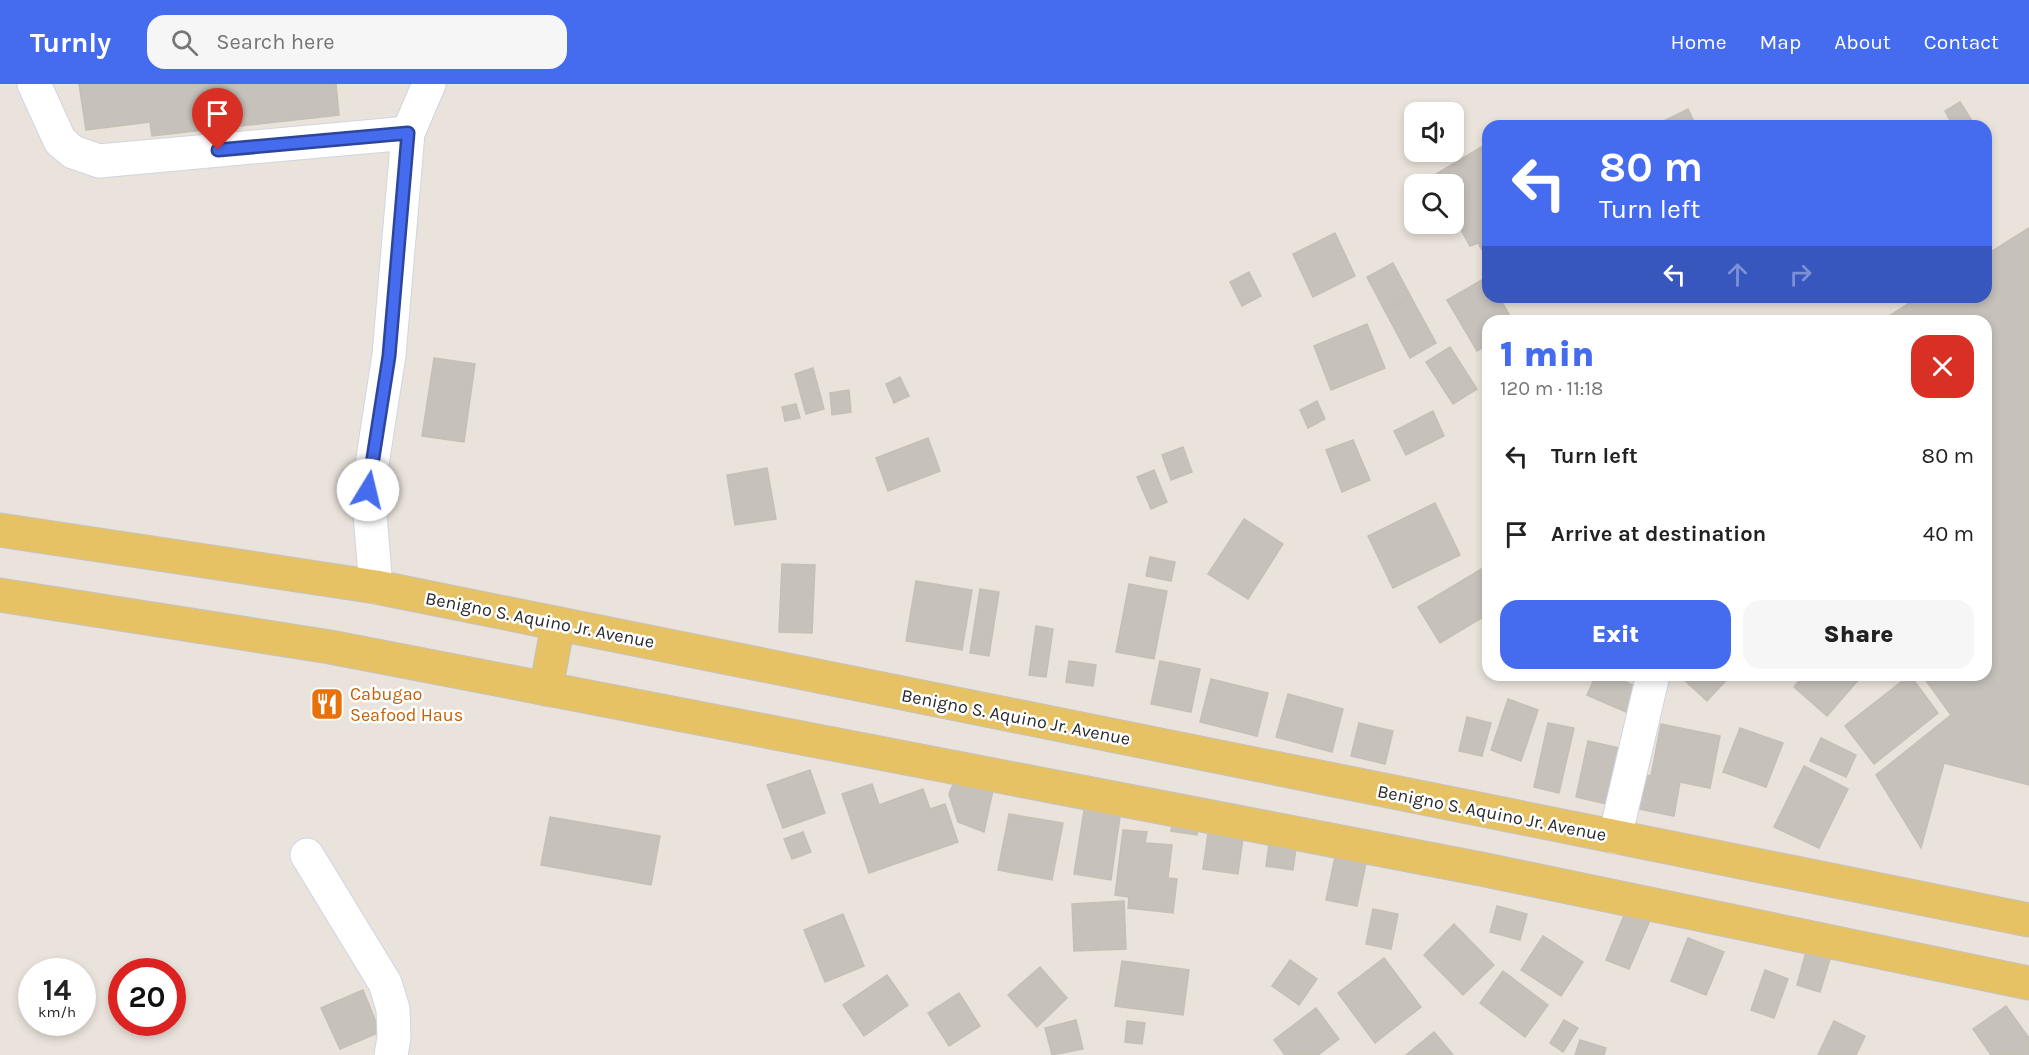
<!DOCTYPE html>
<meta charset="utf-8">
<style>
body{margin:0;font-family:Karla,sans-serif;background:#f6f6f6;color:#222;height:100vh;display:flex;flex-direction:column;font-size:22px;white-space:nowrap}
*{box-sizing:border-box;margin:0}
p{font-size:20px;color:#767676}
.icon{flex:none;width:33px;height:33px;fill:none;stroke:currentColor;stroke-width:2;stroke-linecap:round;stroke-linejoin:round}
.map{position:relative;flex:1;overflow:hidden}
.side{position:absolute;left:1482px;top:231px;width:510px;height:366px;display:flex;flex-direction:column;background:#fff;border-radius:18px;box-shadow:0 3px 9px #0003}
.side>*{flex:none}
.hud{position:absolute;left:1482px;top:36px;width:510px;height:183px;border-radius:18px;box-shadow:0 3px 9px #0003;background:#456cee;color:#fff;overflow:hidden}
.tools{position:absolute;left:1404px;top:18px;display:grid;gap:12px}
.tools a{display:grid;place-items:center;width:60px;height:60px;border-radius:12px;background:#fff;box-shadow:0 3px 9px #0003;font-size:30px}
.speed{position:absolute;left:18px;top:874px;display:flex;gap:12px;font-size:30px;font-weight:700;text-align:center}
.speed>*{display:grid;place-content:center;width:78px;height:78px;border-radius:50%;background:#fff;box-shadow:0 3px 9px #0003;line-height:1}
.speed small{font-size:15px;font-weight:400}
.speed .limit{border:9px solid #d22;background:#fff;color:#111}
.pin{position:absolute;display:grid;place-items:center;width:51px;height:51px;color:#fff;margin:-62px -26px;border-radius:50% 50% 50% 0;rotate:-45deg;box-shadow:0 0 6px #0007}
.pin .icon{rotate:45deg}
.me{position:absolute;width:66px;margin:-33px;rotate:9deg;stroke-linejoin:round;filter:drop-shadow(0 0 4px #0008)}
.turn{display:flex;align-items:center;gap:21px;height:126px;padding:0 18px;font-size:27px}
.turn .icon{width:78px;height:78px;stroke-width:2.5}
.turn b{display:block;font-size:42px;line-height:51px}
.lanes{display:flex;align-items:center;height:57px;padding:0 18px;background:#0003;justify-content:center;gap:30px;direction:ltr}
.lanes .off{opacity:.35}
.round{display:grid;place-items:center;flex:none;width:63px;height:63px;border-radius:18px;background:#f6f6f6}
.summary{display:flex;align-items:center;justify-content:space-between;height:102px;padding:0 18px}
h1{font-size:36px;font-weight:800;line-height:45px;color:#456cee}
.cta{display:flex;gap:12px;margin-top:auto;padding:12px 18px}
.cta a{flex:1;height:69px;border-radius:18px;background:#456cee;color:#fff;font-size:24px;font-weight:800;line-height:69px;text-align:center}
.cta a+a{background:#f6f6f6;color:#222}
ul{padding:0;list-style:none}
li{display:flex;align-items:center;gap:18px;height:78px;padding:0 18px}
li div{flex:1}
li b{display:block;font-size:22px}
li em{font-style:normal}
header{display:flex;align-items:center;gap:36px;box-sizing:border-box;height:84px;padding:0 30px;background:#456cee;color:#fff}
header strong{font-size:28px}
nav{display:flex;gap:33px;margin-inline-start:auto;font-size:21px}
.search{width:420px;height:54px;background:#f6f6f6;display:flex;align-items:center;gap:15px;box-sizing:border-box;padding:0 21px;border-radius:18px;color:#767676;font-size:22px}
.map>svg:first-child{display:block}
.building{fill:#c6c1ba;stroke:#c5bfb5;stroke-width:1.5}
.lines{fill:none;stroke-linecap:round;stroke-linejoin:round}
.minor-casing{stroke:#d1d4e1;stroke-width:35}
.major-casing{stroke:#c3c3c3;stroke-width:35}
.minor{stroke:#fff;stroke-width:33}
.major{stroke:#e7c264;stroke-width:33}
.route-casing{stroke:#2d469b;stroke-width:15}
.route{stroke:#456cee;stroke-width:10}
.labels{text-anchor:middle;dominant-baseline:central;stroke-width:5;stroke-linejoin:round;paint-order:stroke}
.street-label{font-size:18px;fill:#292929;stroke:#fff}
.food-label{font-size:18px;fill:#c56008;stroke:#fff;text-anchor:start}
</style>
<header>
<strong>Turnly</strong>
<div class="search"><svg class="icon" aria-label="search" viewBox="0 0 24 24"><circle cx="10" cy="10" r="6"/><path d="M15 15l6 6"/></svg>Search here</div>
<nav><a>Home</a><a>Map</a><a>About</a><a>Contact</a></nav>
</header>
<div class="map">
<svg width="2029" height="971" viewBox="0 0 2029 971">
<rect width="100%" height="100%" fill="#eae3db"/>
<g class="building">
<path d="M79,0h257l3,31 -187,21 -2,-14 -64,8z"/>
<path d="M1960,18l14,22 -4,2h-17l-8,-15z"/>
<path d="M1688,25l8,17h-42z"/>
<path d="M1488,59v103l-6,4 -4,-7 -8,3 -16,-29v-33h-19l-4,-7z"/>
<path d="M2029,144v557l-85,-22 -23,85 -45,-73 75,-60 -29,-40h64v-354h-105l38,-24h67v-42z"/>
<path d="M1335,149l20,43 -42,21 -20,-43z"/>
<path d="M1393,179l18,34 -26,14 -18,-34z"/>
<path d="M1249,188l12,24 -19,10 -12,-24z"/>
<path d="M1487,193l1,20h11l14,24h-25v23l-11,7 -30,-51z"/>
<path d="M1411,213l25,46 -26,15 -25,-47z"/>
<path d="M1367,240l18,44 -54,22 -17,-44z"/>
<path d="M1450,263l27,42 -24,15 -27,-42z"/>
<path d="M434,274l41,6 -11,78 -42,-6z"/>
<path d="M813,284l11,41 -18,5 -11,-40z"/>
<path d="M900,293l9,19 -15,7 -8,-19z"/>
<path d="M849,306l2,22 -19,3 -2,-22z"/>
<path d="M1317,317l8,18 -17,9 -8,-18z"/>
<path d="M796,320l4,14 -15,3 -3,-14z"/>
<path d="M1433,327l11,25 -38,19 -12,-24z"/>
<path d="M928,354l12,33 -52,20 -12,-33z"/>
<path d="M1353,356l17,40 -28,12 -16,-42z"/>
<path d="M1183,363l9,25 -21,8 -9,-25z"/>
<path d="M767,384l9,51 -41,6 -8,-50z"/>
<path d="M1154,386l13,32 -16,7 -14,-32z"/>
<path d="M1435,419l25,52 -67,33 -25,-52z"/>
<path d="M1244,435l39,25 -35,55 -40,-25z"/>
<path d="M1150,473l25,5 -4,19 -25,-5z"/>
<path d="M782,480l33,1 -3,68 -33,-1z"/>
<path d="M1488,481v49l-48,29 -22,-36z"/>
<path d="M916,497l56,9 -10,60 -56,-9z"/>
<path d="M1129,500l38,7 -13,68 -38,-7z"/>
<path d="M980,505l19,3 -10,64 -19,-3z"/>
<path d="M1036,542l17,3 -7,48 -17,-2z"/>
<path d="M1069,577l27,4 -3,21 -27,-4z"/>
<path d="M1160,577l40,8 -9,43 -40,-8z"/>
<path d="M1596,591h15l26,12 -11,25 -39,-17z"/>
<path d="M1679,591h52l-24,26z"/>
<path d="M1796,591h62l3,2 -34,39 -33,-29 7,-8z"/>
<path d="M1910,591l28,38 -64,51 -29,-38z"/>
<path d="M1211,595l57,14 -11,43 -57,-14z"/>
<path d="M1288,610l55,15 -11,43 -56,-15z"/>
<path d="M1508,615l30,11 -17,51 -30,-11z"/>
<path d="M1467,633l24,6 -9,33 -23,-5z"/>
<path d="M1359,639l34,8 -8,33 -34,-8z"/>
<path d="M1548,639l26,5 -15,65 -25,-6z"/>
<path d="M1661,640l59,12 -10,52 -30,-6 -6,34 -40,-8 7,-34 10,2z"/>
<path d="M1740,644l43,15 -17,44 -43,-15z"/>
<path d="M1821,654l35,17 -10,22 -36,-16z"/>
<path d="M1588,657l45,10 -13,56 -44,-10z"/>
<path d="M1804,682l44,23 -29,59 -45,-21z"/>
<path d="M810,686l15,43 -42,15 -16,-43z"/>
<path d="M956,694l37,12 -9,42 -26,-10 -9,-28z"/>
<path d="M872,700l7,21 44,-16 7,20 15,-5 13,38 -89,31 -27,-79z"/>
<path d="M1085,720l36,6 -10,70 -37,-6z"/>
<path d="M1174,728l25,4 -2,19 -26,-4z"/>
<path d="M1009,730l54,9 -11,57 -54,-10z"/>
<path d="M550,733l110,19 -9,49 -110,-20z"/>
<path d="M1123,746l24,2 -2,11 27,2 -4,33 9,1 -4,34 -45,-5 1,-11 -14,-2z"/>
<path d="M803,748l8,20 -19,7 -8,-20z"/>
<path d="M1208,749l35,5 -5,36 -35,-5z"/>
<path d="M1270,753l27,4 -4,29 -27,-4z"/>
<path d="M1336,768l31,6 -10,48 -31,-6z"/>
<path d="M1124,817l2,48 -52,2 -2,-47z"/>
<path d="M1497,822l30,8 -7,26 -30,-8z"/>
<path d="M1627,824l24,10 -22,51 -23,-9z"/>
<path d="M1373,825l25,5 -7,35 -25,-5z"/>
<path d="M843,830l21,52 -39,16 -21,-52z"/>
<path d="M1454,840l40,41 -31,30 -39,-40z"/>
<path d="M1543,852l40,26 -22,34 -40,-26z"/>
<path d="M1688,854l36,14 -18,43 -35,-14z"/>
<path d="M1806,868l24,7 -10,33 -23,-7z"/>
<path d="M1384,874l37,49 -46,36 -37,-50z"/>
<path d="M1290,876l27,19 -18,26 -27,-19z"/>
<path d="M1122,877l67,9 -6,45 -68,-9z"/>
<path d="M1040,883l27,31 -30,29 -29,-32z"/>
<path d="M1765,886l23,9 -14,39 -23,-8z"/>
<path d="M1503,887l45,34 -23,32 -45,-34z"/>
<path d="M887,891l21,30 -44,31 -21,-31z"/>
<path d="M363,906l17,42 -40,17 -19,-41z"/>
<path d="M959,909l21,33 -31,20 -21,-33z"/>
<path d="M2006,922l23,32v17h-38l-18,-26z"/>
<path d="M1316,924l23,31 -21,16h-33l-11,-15z"/>
<path d="M1076,936l7,29 -31,6 -7,-27z"/>
<path d="M1564,936l14,8 -15,24 -13,-9z"/>
<path d="M1127,937l18,2 -3,21 -17,-2z"/>
<path d="M1834,937l31,15 -9,19h-38z"/>
<path d="M1434,948l19,23h-47z"/>
<path d="M1580,956l26,8 -2,7h-29z"/>
</g>
<g class="lines">
<defs>
<g id="minor">
<path d="M34,0l26,57 13,11 26,9 309,-28"/>
<path d="M376,503l-8,-97 21,-135 19,-222 21,-49"/>
<path d="M1615,753l38,-162"/>
<path d="M307,771l78,128 8,26 1,29 -3,17"/>
</g>
<g id="major">
<path d="M0,446l376,57 1653,333"/>
<path d="M0,511l330,52 1151,222 548,114"/>
<path d="M546,605l12,-65"/>
</g>
</defs>
<use href="#minor" class="minor-casing"/>
<use href="#major" class="major-casing"/>
<use href="#minor" class="minor"/>
<use href="#major" class="major"/>
</g>
<g class="lines">
<defs>
<path id="route" d="M218,66l190,-17 -19,223 -21,134"/>
</defs>
<use href="#route" class="route-casing"/>
<use href="#route" class="route"/>
</g>
<defs>
<symbol id="restaurant-square" viewBox="-11 -11 22 22"><rect x="-9" y="-9" width="18" height="18" rx="4" fill="#e8710a" stroke="#fff"/><path d="M-5-6h1v4h1v-4h1v4h1v-4h1v5L-1.5 .5V6h-2V.5L-5-1ZM5-6V6H3V1.5H1.5Q1.5-4 5-6Z" fill="#fff"/></symbol>
</defs>
<g fill-rule="evenodd">
<use href="#restaurant-square" x="308" y="601" width="38" height="38"/>
</g>
<g class="labels">
<g class="street-label">
<text transform="translate(540 536) rotate(11)">Benigno S. Aquino Jr. Avenue</text>
<text transform="translate(1016 633) rotate(11)">Benigno S. Aquino Jr. Avenue</text>
<text transform="translate(1492 729) rotate(11)">Benigno S. Aquino Jr. Avenue</text>
</g>
<g class="food-label">
<text x="350" y="610">Cabugao<tspan x="350" dy="21">Seafood Haus</tspan></text>
</g>
</g>
</svg>
<div class="tools">
<a><svg class="icon" aria-label="sound" viewBox="0 0 24 24"><path d="M4 9h4l5-4v14l-5-4H4zM17 9q2 3 0 6"/></svg></a>
<a><svg class="icon" aria-label="search" viewBox="0 0 24 24"><circle cx="10" cy="10" r="6"/><path d="M15 15l6 6"/></svg></a>
</div>
<div class="speed"><div>14<small>km/h</small></div><div class="limit">20</div></div>
<div class="pin" style="left:218px;top:66px;background:#d93025"><svg class="icon" aria-label="arrive" viewBox="0 0 24 24"><path d="M6 21V4h12l-3 4 3 4H6"/></svg></div>
<svg class="me" style="left:368px;top:406px" viewBox="-20 -20 40 40"><circle r="19" fill="#fff"/><path d="M0-13L10 11 0 6-10 11z" fill="#456cee"/></svg>
<div class="hud">
<div class="turn"><svg class="icon" aria-label="left" viewBox="0 0 24 24"><path d="M17 20v-9H6M10 6l-5 5 5 5"/></svg><div><b>80 m</b>Turn left</div></div>
<div class="lanes"><svg class="icon" aria-label="left" viewBox="0 0 24 24"><path d="M17 20v-9H6M10 6l-5 5 5 5"/></svg><svg class="icon off" aria-label="ahead" viewBox="0 0 24 24"><path d="M12 20V5M6 11l6-6 6 6"/></svg><svg class="icon off" aria-label="right" viewBox="0 0 24 24"><path d="M7 20v-9h11M14 6l5 5-5 5"/></svg></div>
</div>
<section class="side">
<div class="summary"><div><h1>1 min</h1><p>120 m · 11:18</p></div><a class="round" style="background:#d93025;color:#fff"><svg class="icon" aria-label="close" viewBox="0 0 24 24"><path d="M6 6l12 12M18 6L6 18"/></svg></a></div>
<ul>
<li><svg class="icon" aria-label="left" viewBox="0 0 24 24"><path d="M17 20v-9H6M10 6l-5 5 5 5"/></svg><div><b>Turn left</b></div><em>80 m</em></li>
<li><svg class="icon" aria-label="arrive" viewBox="0 0 24 24"><path d="M6 21V4h12l-3 4 3 4H6"/></svg><div><b>Arrive at destination</b></div><em>40 m</em></li>
</ul>
<div class="cta"><a>Exit</a><a>Share</a></div>
</section>
</div>
